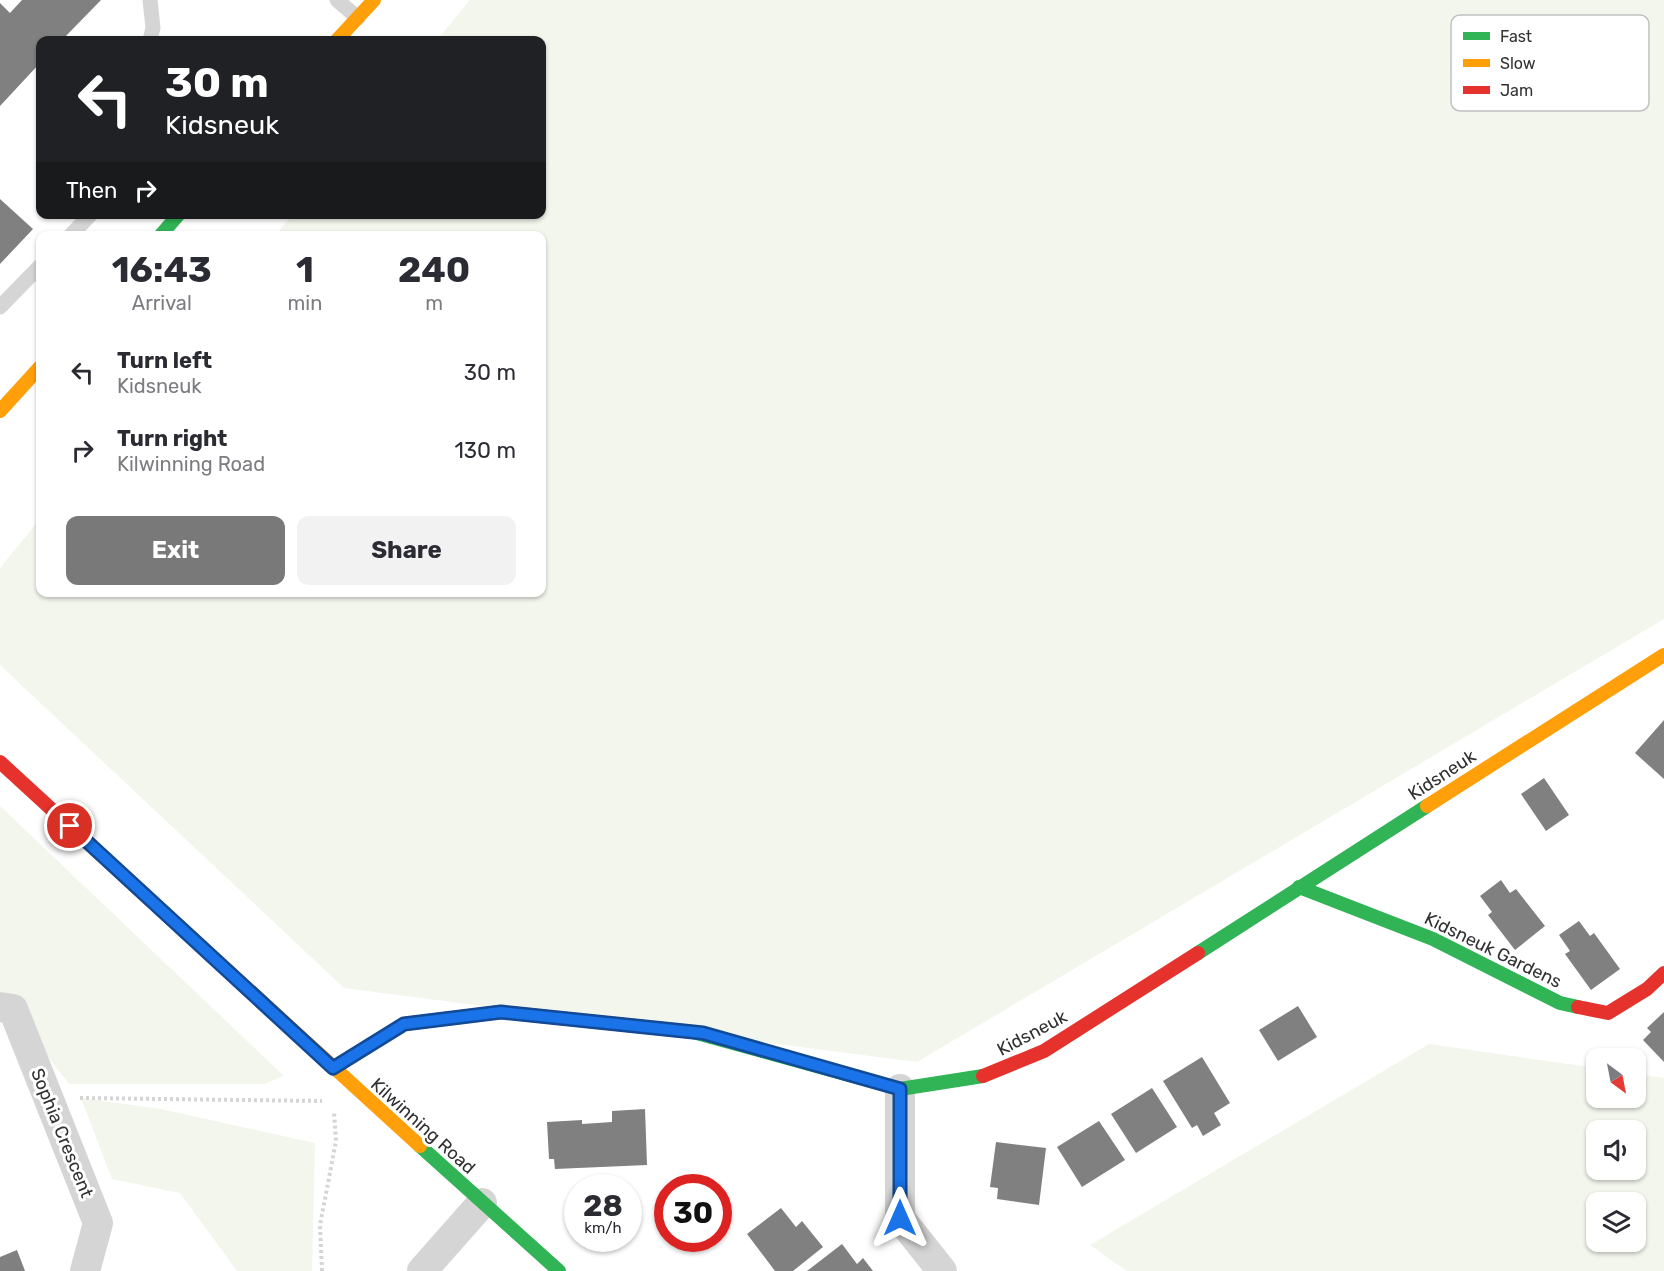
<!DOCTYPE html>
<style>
body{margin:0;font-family:Rubik,sans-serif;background:#f2f2f3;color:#2b2b33;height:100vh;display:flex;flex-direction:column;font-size:22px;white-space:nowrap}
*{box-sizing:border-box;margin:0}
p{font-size:20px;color:#7c7c81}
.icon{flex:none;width:33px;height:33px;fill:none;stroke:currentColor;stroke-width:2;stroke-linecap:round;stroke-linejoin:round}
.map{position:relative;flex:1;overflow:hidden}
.side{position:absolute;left:36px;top:231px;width:510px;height:366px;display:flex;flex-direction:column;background:#fff;border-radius:12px;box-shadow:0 2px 4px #0004}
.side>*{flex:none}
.top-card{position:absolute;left:36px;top:36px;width:510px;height:183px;border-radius:12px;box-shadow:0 2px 4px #0004;background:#202124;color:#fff;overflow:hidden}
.needle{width:39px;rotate:148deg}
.tools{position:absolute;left:1586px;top:1048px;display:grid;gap:12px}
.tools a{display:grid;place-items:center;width:60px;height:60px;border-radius:12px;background:#fff;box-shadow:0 2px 4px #0004;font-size:30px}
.speed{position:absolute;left:564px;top:1174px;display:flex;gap:12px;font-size:30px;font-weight:700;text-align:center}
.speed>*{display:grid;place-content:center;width:78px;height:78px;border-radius:50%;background:#fff;box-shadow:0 2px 4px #0004;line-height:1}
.speed small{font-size:15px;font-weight:400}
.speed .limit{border:9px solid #d22;background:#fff;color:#111}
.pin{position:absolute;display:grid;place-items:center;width:51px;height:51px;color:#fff;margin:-26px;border:3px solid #fff;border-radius:50%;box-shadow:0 2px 6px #0007}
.me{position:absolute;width:66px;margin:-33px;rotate:0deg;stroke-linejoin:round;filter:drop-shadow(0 0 4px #0008)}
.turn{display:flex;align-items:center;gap:21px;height:126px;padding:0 30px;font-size:27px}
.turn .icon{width:78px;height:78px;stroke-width:2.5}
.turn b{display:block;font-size:42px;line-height:51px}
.then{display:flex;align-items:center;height:57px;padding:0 30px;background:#0003;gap:12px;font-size:22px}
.eta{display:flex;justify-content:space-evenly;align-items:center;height:102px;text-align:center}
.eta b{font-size:36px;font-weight:700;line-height:42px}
.primary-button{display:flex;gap:12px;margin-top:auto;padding:12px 30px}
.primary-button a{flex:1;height:69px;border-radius:12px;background:#797979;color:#fff;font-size:24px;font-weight:700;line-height:69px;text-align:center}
.primary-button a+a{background:#f2f2f3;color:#2b2b33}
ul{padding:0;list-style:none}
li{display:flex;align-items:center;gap:18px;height:78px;padding:0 30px}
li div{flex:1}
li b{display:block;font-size:22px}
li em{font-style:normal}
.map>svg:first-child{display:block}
.green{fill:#f3f6ed;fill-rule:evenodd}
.building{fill:#808080}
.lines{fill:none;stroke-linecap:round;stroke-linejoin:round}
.path{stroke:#d5d5d5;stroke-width:4;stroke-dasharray:3 3;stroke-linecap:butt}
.lane{stroke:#d5d5d5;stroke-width:15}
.street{stroke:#d5d5d5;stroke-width:30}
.fast{stroke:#30b455;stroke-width:14}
.slow{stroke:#ff9f0a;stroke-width:14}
.jam{stroke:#e5322d;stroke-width:14}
.route-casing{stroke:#114b97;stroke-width:15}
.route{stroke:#1a73e8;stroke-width:10}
.labels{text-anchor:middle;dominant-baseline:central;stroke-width:6;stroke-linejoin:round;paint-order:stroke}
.street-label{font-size:18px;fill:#313131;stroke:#fff}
.key{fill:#fff;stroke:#c1c1c1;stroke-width:1.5}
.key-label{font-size:16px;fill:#313131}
</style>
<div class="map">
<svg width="1664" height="1271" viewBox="0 0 1664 1271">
<rect width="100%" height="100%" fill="#fff"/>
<g class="green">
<path d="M470,0h1194v619l-747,443 -573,-74 -344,-323v-97l40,-49v73h502v-356l-267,-1 18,-20 249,-1v-174h-105z"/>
<path d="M0,806l284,270 -20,8h-195l-69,-90z"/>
<path d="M1429,1044l167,24v30h39v-24l29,4v193h-537l-37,-26zM1596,1131h39v39h-39zM1596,1203h39v39h-39z"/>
<path d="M81,1098l80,11 154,34 -3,128h-75l-57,-78 -68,-14z"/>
</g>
<g class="building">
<path d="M22,0h79l-39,40h-22v23l-40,43v-103l10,10z"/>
<path d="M0,199l33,30 -33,35z"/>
<path d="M1664,720v59l-29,-26z"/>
<path d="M1544,778l25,37 -23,16 -25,-37z"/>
<path d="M1501,880l9,13 6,-4 29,37 -30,24 -27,-35 4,-3 -12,-16z"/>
<path d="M1579,921l11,15 4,-3 26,36 -29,21 -26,-36 5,-3 -11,-16z"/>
<path d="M1298,1006l19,31 -39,24 -19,-31z"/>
<path d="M1664,1012v50l-21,-22 8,-8 -4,-4z"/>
<path d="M1202,1057l28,46 -16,10 7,12 -18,11 -6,-11 -5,3 -29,-47z"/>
<path d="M1152,1088l25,39 -41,26 -25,-39z"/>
<path d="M645,1109l2,56 -92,4 -1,-10h-5l-2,-37 35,-2v4l30,-2v-11z"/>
<path d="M1099,1121l26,39 -43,27 -25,-40z"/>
<path d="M996,1142l50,6 -7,57 -42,-6 1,-11 -8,-1z"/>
<path d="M781,1208l15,19 6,-6 21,26 -30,24h-18l-28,-37z"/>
<path d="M842,1244l15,20 6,-6 10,13h-66z"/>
<path d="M17,1250l8,21h-25v-14z"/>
</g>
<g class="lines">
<g class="path">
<path d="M80,1098l242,3"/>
<path d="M322,1271l-2,-46 16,-84 -2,-29"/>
</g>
<g class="lane">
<path d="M150,0l3,28 -3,12"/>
<path d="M337,0l21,18"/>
<path d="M70,236l21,-22"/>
<path d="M0,307l40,-41"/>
</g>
<g class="street">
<path d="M0,1007l13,2 85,214 -13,48"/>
<path d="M900,1089v129l42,53"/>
<path d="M422,1271l60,-68"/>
</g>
<g class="fast">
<path d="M160,236l19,-22"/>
<path d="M1299,887l134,52 127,64 18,4"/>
<path d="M1198,953l229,-147"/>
<path d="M693,1032l207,57 83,-13"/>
<path d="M420,1146l139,125"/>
</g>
<g class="slow">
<path d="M337,40l37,-40"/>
<path d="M0,411l40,-44"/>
<path d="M1427,806l237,-151"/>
<path d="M146,896l274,250"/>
</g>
<g class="jam">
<path d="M0,762l146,134"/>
<path d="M1578,1007l30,6 39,-24 17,-16"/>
<path d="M333,1068l71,-44 97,-12 192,20"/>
<path d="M983,1076l61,-25 154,-98"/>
</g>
</g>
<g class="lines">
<defs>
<path id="route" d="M70,826l263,242 71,-44 97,-12 202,21 197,56v129"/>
</defs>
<use href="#route" class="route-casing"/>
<use href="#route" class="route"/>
</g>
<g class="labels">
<g class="street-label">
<text transform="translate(1442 775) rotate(-33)">Kidsneuk</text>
<text transform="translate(1493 950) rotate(26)">Kidsneuk Gardens</text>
<text transform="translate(1032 1033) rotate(-28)">Kidsneuk</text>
<text transform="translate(423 1126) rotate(42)">Kilwinning Road</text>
<text transform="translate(62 1133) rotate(68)">Sophia Crescent</text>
</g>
</g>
<rect x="1451" y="15" width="198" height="96" rx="9" class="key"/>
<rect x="1463" y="32" width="27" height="8" fill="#30b455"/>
<rect x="1463" y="59" width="27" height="8" fill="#ff9f0a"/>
<rect x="1463" y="86" width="27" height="8" fill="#e5322d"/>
<g class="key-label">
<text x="1500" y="42">Fast</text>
<text x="1500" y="69">Slow</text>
<text x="1500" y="96">Jam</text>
</g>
</svg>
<div class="tools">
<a><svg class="needle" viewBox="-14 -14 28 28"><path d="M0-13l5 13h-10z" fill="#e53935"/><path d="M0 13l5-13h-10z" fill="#7c7c81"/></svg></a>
<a><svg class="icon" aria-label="sound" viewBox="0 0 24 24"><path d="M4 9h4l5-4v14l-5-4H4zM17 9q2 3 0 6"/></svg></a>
<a><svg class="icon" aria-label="layers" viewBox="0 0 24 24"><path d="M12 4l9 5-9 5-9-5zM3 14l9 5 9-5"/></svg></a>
</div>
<div class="speed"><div>28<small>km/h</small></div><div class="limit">30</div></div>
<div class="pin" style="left:70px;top:826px;background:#d93025"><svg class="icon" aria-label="arrive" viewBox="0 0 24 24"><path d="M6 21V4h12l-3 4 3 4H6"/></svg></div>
<svg class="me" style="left:900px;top:1218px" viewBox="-20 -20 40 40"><path d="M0-17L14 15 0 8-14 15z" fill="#1a73e8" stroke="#fff" stroke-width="4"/></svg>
<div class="top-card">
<div class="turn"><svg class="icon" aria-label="left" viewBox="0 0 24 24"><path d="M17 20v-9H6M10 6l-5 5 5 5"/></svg><div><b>30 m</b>Kidsneuk</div></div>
<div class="then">Then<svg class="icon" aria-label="right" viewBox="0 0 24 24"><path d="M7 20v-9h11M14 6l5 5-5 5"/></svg></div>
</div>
<section class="side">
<div class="eta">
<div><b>16:43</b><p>Arrival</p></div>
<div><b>1</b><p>min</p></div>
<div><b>240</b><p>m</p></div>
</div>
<ul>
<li><svg class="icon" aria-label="left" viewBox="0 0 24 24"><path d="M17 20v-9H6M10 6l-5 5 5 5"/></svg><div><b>Turn left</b><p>Kidsneuk</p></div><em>30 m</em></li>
<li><svg class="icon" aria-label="right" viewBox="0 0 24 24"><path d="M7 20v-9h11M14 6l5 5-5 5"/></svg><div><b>Turn right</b><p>Kilwinning Road</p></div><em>130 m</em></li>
</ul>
<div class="primary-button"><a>Exit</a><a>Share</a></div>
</section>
</div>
